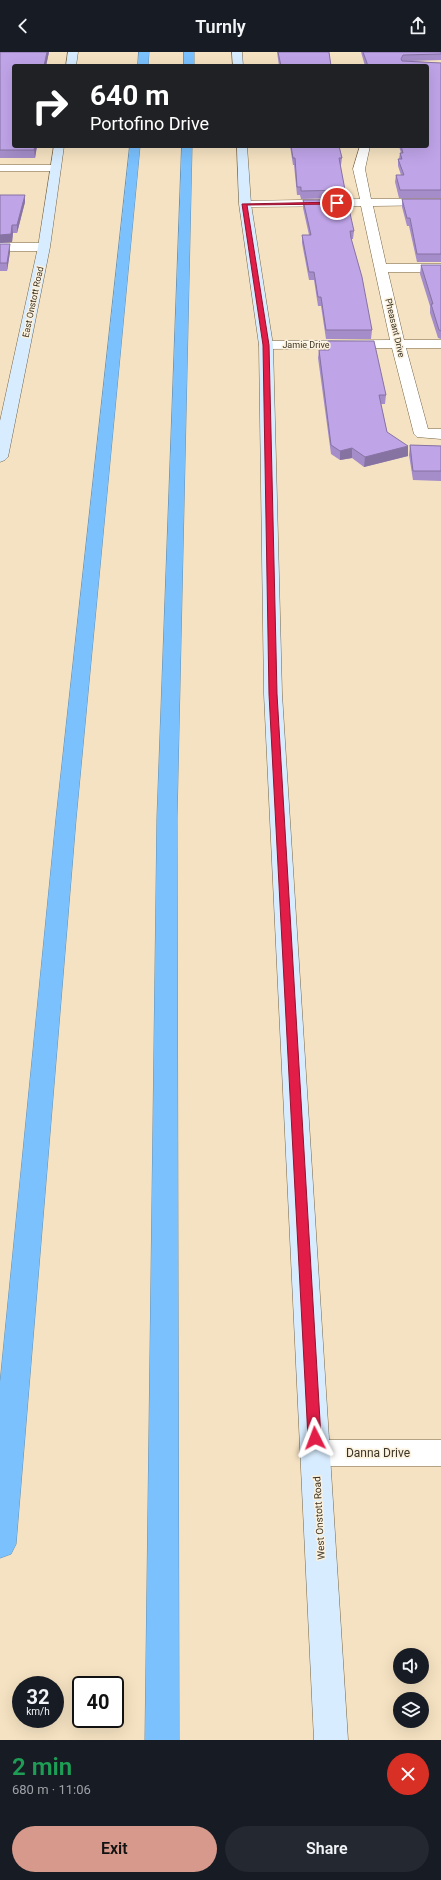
<!DOCTYPE html>
<meta charset="utf-8">
<style>
body{margin:0;font-family:Roboto,sans-serif;background:#242831;color:#f1f3f6;height:100vh;display:flex;flex-direction:column;font-size:15px;white-space:nowrap}
*{box-sizing:border-box;margin:0}
p{font-size:13px;color:#9ea1a6}
.icon{flex:none;width:22px;height:22px;fill:none;stroke:currentColor;stroke-width:2;stroke-linecap:round;stroke-linejoin:round}
.map{position:relative;height:1688px;overflow:hidden}
.drawer{display:flex;flex-direction:column;background:#171b24;flex:1}
.drawer>*{flex:none}
.top-card{position:absolute;left:12px;top:12px;width:417px;height:84px;border-radius:4px;box-shadow:0 4px 16px #0002;background:#202124;color:#fff;overflow:hidden}
.tools{position:absolute;left:393px;top:1596px;display:grid;gap:8px}
.tools a{display:grid;place-items:center;width:36px;height:36px;border-radius:50%;background:#171b24;box-shadow:0 4px 16px #0002;font-size:20px}
.speed{position:absolute;left:12px;top:1624px;display:flex;gap:8px;font-size:20px;font-weight:700;text-align:center}
.speed>*{display:grid;place-content:center;width:52px;height:52px;border-radius:50%;background:#171b24;box-shadow:0 4px 16px #0002;line-height:1}
.speed small{font-size:10px;font-weight:400}
.speed .limit{border:2px solid #111;border-radius:6px;background:#fff;color:#111}
.pin{position:absolute;display:grid;place-items:center;width:34px;height:34px;color:#fff;margin:-17px;border:2px solid #fff;border-radius:50%;box-shadow:0 1px 4px #0007}
.me{position:absolute;width:44px;margin:-22px;rotate:357deg;stroke-linejoin:round;filter:drop-shadow(0 0 3px #0008)}
.turn{display:flex;align-items:center;gap:14px;height:84px;padding:0 12px;font-size:18px}
.turn .icon{width:52px;height:52px;stroke-width:2.5}
.turn b{display:block;font-size:28px;line-height:34px}
.round{display:grid;place-items:center;flex:none;width:42px;height:42px;border-radius:21px;background:#242831}
.headline{display:flex;align-items:center;justify-content:space-between;height:68px;padding:0 12px}
h1{font-size:24px;font-weight:600;line-height:30px;color:#1e9e55}
.action{display:flex;gap:8px;margin-top:auto;padding:8px 12px}
.action a{flex:1;height:46px;border-radius:24px;background:#d7998b;color:#111;font-size:16px;font-weight:600;line-height:46px;text-align:center}
.action a+a{background:#242831;color:#f1f3f6}
header{display:flex;justify-content:space-between;align-items:center;height:52px;padding:0 12px;background:#171b24;font-size:18px;font-weight:600}
.map>svg:first-child{display:block}
.lines{fill:none;stroke-linecap:round;stroke-linejoin:round}
.street-casing{stroke:#756549;stroke-width:1}
.secondary-casing{stroke:#756549;stroke-width:1}
.highway-casing{stroke:#6490b3;stroke-width:1}
.street{fill:#fff;fill-rule:evenodd}
.secondary{fill:#d7ecff;fill-rule:evenodd}
.highway{fill:#7ac1fe;fill-rule:evenodd}
.wall{fill:#a48dc8}
.shaded-wall{fill:#8673a2}
.building{fill:#bfa4e8;stroke:#8673a2}
.route{fill:#e11d48;stroke:#92132f}
.labels{text-anchor:middle;dominant-baseline:central;stroke-width:3;stroke-linejoin:round;paint-order:stroke}
.far-street-label{font-size:9px;fill:#3b3427;stroke:#fcf1dd}
.street-label{font-size:10px;fill:#3b3427;stroke:#fcf1dd}
.near-street-label{font-size:12px;fill:#3b3427;stroke:#fcf1dd}
</style>
<header><svg class="icon" aria-label="back" viewBox="0 0 24 24"><path d="M15 5l-7 7 7 7"/></svg>Turnly<svg class="icon" aria-label="share" viewBox="0 0 24 24"><path d="M12 15V3M7 8l5-5 5 5M5 13v7h14v-7"/></svg></header>
<div class="map">
<svg width="441" height="1688" viewBox="0 0 441 1688">
<rect width="100%" height="100%" fill="#f5e2c2"/>
<g class="lines">
<defs>
<g id="street">
<path d="M360,94h10l-5,23 6,30h70v6l-68,1 13,58h55v8h-53l16,68h37v8h-35l22,81h13v10l-24,-2 -3,-3 -22,-86 -126,1 -5,-1 -2,-3 2,-3 5,-1 124,-1 -29,-134 -116,1 -6,-3 6,-3 115,-2 -7,-30z"/>
<path d="M0,113h55l6,3 -6,3h-55z"/>
<path d="M0,191h44l6,4 -6,4h-44z"/>
<path d="M315,1388h126v26h-126l-11,-4 -4,-9 4,-9z"/>
</g>
<g id="secondary">
<path d="M68,0h10l-2,14h-10z"/>
<path d="M232,0h10l1,14h-10z"/>
<path d="M54,94h10l-14,101 -42,210 -3,3 -5,2v-41l38,-174z"/>
<path d="M237,94h10l4,58 22,141 9,349 66,1046h-34l-50,-1046 -5,-349 -20,-141z"/>
</g>
<g id="highway">
<path d="M139,0h10l-1,14h-10z"/>
<rect x="184" y="0" width="10" height="14"/>
<path d="M130,94h10l-64,673 -60,725 -5,10 -11,4v-175l56,-564z"/>
<path d="M182,94h10l-15,672 2,922h-34l12,-922z"/>
</g>
</defs>
<use href="#street" class="street-casing"/>
<use href="#secondary" class="secondary-casing"/>
<use href="#highway" class="highway-casing"/>
<use href="#street" class="street"/>
<use href="#secondary" class="secondary"/>
<use href="#highway" class="highway"/>
</g>
<g class="wall">
<path d="M0,0h49l-3,14h-32l23,80 -2,12h-35z"/>
<path d="M277,0h52l2,14h-52z"/>
<path d="M361,0h80v8l-29,1 29,2v135h-42l-4,-16 1,-7h5l-3,-9v-7h1l1,-6h1l-2,-7h28v-80h-62z"/>
<path d="M290,94h49l3,12 -1,7h-1l5,25v8l-44,1 -1,-4h-3l-3,-30h-1z"/>
<path d="M0,143l25,7 -8,31h-4l-1,9 -12,1z"/>
<path d="M402,147h39v63h-24l-8,-36h-2l-5,-19z"/>
<path d="M303,148l51,31 -1,8h-2l21,91 -1,9h-45l-5,-33h-3l-4,-26h-5l-7,-37v-8h7l-6,-27z"/>
<path d="M0,192l10,8 -3,19h-7z"/>
<path d="M421,213h20v74l-3,-1 -8,-25v-7l-10,-32z"/>
<path d="M328,289l58,54 -1,9h-4l6,28 21,24 -44,11 -12,-9 -12,2 -9,-6 -13,-96 1,-8h9z"/>
<path d="M410,393l31,1v35l-28,-1 -4,-25z"/>
</g>
<g class="shaded-wall">
<path d="M47,0h2l-3,14h-2z"/>
<path d="M35,94h2l-2,12 -1,-8z"/>
<path d="M25,143v7l-8,31v-8z"/>
<path d="M12,173l1,8 -1,9 -12,1v-8z"/>
<path d="M10,192v8l-3,19v-8z"/>
<path d="M408,394v10l-44,11 1,-10z"/>
<path d="M352,396v10l-12,2v-9z"/>
</g>
<g class="building">
<path d="M0,0h47l-3,14h-30v80h21l-1,4h-34z"/>
<path d="M278,0h51l2,14h-50z"/>
<path d="M363,0h78v2l-38,1 -2,4 1,2 39,2v127h-41l-4,-15h8l-6,-16h4l-2,-6h3l-2,-7h26v-80h-59z"/>
<path d="M291,94h48l3,12h-3l6,32 -44,1v-4h-4l-2,-29h-2z"/>
<path d="M0,143h25l-8,30h-5l-1,9 -11,1z"/>
<path d="M402,147h39v55h-24l-7,-36h-3z"/>
<path d="M303,148h44l7,31h-4l1,7 11,39 10,53h-46l-5,-33h-3l-4,-25h-5l-7,-37h9z"/>
<path d="M0,192h10l-3,19h-7z"/>
<path d="M421,213h20v66l-2,-1 -8,-26h2z"/>
<path d="M328,289h46l12,54h-7l8,37 21,14 -43,11 -13,-9 -12,3 -9,-6 -12,-95h10z"/>
<path d="M410,393l31,1v25h-28z"/>
</g>
<path class="route" d="M337,150l2,2 -92,1 22,140 8,349 44,744 -2,3 -4,2 -5,-2 -2,-3 -39,-744 -6,-349 -21,-141z"/>
<g class="labels">
<g class="far-street-label">
<text transform="translate(33 250) rotate(-78)">East Onstott Road</text>
<text transform="translate(395 276) rotate(77)">Pheasant Drive</text>
<text x="306" y="293">Jamie Drive</text>
</g>
<g class="street-label">
<text transform="translate(319 1466) rotate(-93)">West Onstott Road</text>
</g>
<g class="near-street-label">
<text x="378" y="1401">Danna Drive</text>
</g>
</g>
</svg>
<div class="tools">
<a><svg class="icon" aria-label="sound" viewBox="0 0 24 24"><path d="M4 9h4l5-4v14l-5-4H4zM17 9q2 3 0 6"/></svg></a>
<a><svg class="icon" aria-label="layers" viewBox="0 0 24 24"><path d="M12 4l9 5-9 5-9-5zM3 14l9 5 9-5"/></svg></a>
</div>
<div class="speed"><div>32<small>km/h</small></div><div class="limit">40</div></div>
<div class="pin" style="left:337px;top:151px;background:#d93025"><svg class="icon" aria-label="arrive" viewBox="0 0 24 24"><path d="M6 21V4h12l-3 4 3 4H6"/></svg></div>
<svg class="me" style="left:315px;top:1386px" viewBox="-20 -20 40 40"><path d="M0-17L14 15 0 8-14 15z" fill="#e11d48" stroke="#fff" stroke-width="4"/></svg>
<div class="top-card">
<div class="turn"><svg class="icon" aria-label="right" viewBox="0 0 24 24"><path d="M7 20v-9h11M14 6l5 5-5 5"/></svg><div><b>640 m</b>Portofino Drive</div></div>
</div>
</div>
<section class="drawer">
<div class="headline"><div><h1>2 min</h1><p>680 m · 11:06</p></div><a class="round" style="background:#d93025;color:#fff"><svg class="icon" aria-label="close" viewBox="0 0 24 24"><path d="M6 6l12 12M18 6L6 18"/></svg></a></div>
<div class="action"><a>Exit</a><a>Share</a></div>
</section>
